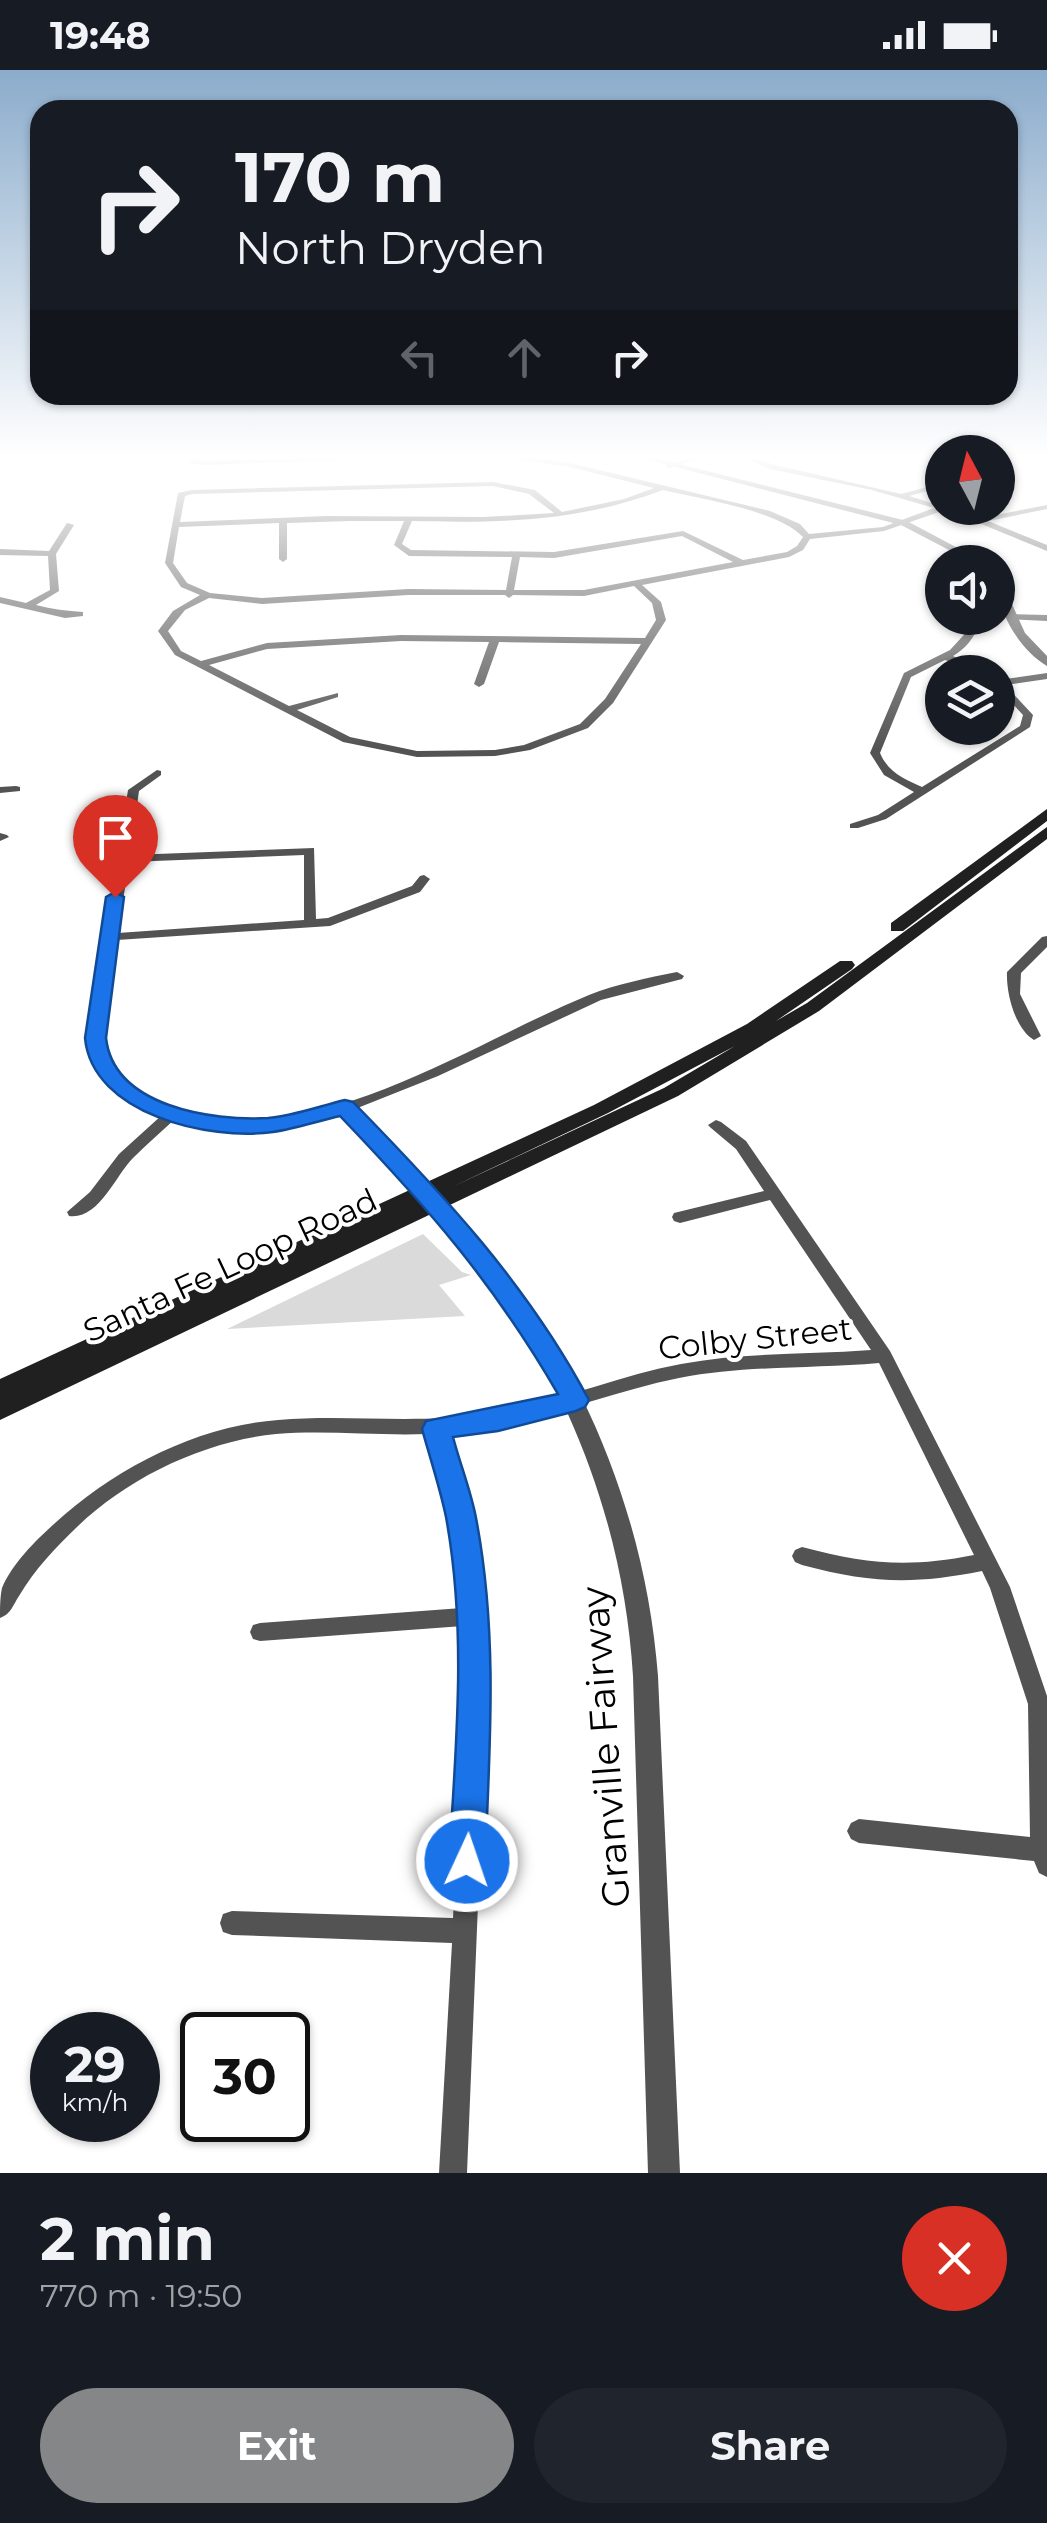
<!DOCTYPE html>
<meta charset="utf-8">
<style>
body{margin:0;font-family:Montserrat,sans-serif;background:#20242c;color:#f1f3f6;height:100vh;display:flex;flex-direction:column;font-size:38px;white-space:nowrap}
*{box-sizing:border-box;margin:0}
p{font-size:32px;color:#9ea1a6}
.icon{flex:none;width:55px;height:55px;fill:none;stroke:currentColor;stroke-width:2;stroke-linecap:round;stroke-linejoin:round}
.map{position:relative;height:2103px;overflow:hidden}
.details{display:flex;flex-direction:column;background:#171b24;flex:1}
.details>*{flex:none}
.hud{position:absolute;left:30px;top:30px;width:988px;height:305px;border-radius:30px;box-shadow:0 2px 8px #0004;background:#171b24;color:#f1f3f6;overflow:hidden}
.needle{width:65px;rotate:353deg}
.controls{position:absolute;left:925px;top:365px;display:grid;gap:20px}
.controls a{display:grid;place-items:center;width:90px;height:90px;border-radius:50%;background:#171b24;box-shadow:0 2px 8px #0004;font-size:50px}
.speed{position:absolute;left:30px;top:1942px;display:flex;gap:20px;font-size:50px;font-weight:700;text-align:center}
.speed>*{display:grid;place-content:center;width:130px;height:130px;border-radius:50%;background:#171b24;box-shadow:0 2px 8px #0004;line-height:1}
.speed small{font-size:25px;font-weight:400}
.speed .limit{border:5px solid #111;border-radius:15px;background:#fff;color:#111}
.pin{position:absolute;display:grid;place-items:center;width:85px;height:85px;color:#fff;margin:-102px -42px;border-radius:50% 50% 50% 0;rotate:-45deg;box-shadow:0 0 10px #0007}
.pin .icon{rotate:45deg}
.me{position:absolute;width:110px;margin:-55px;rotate:3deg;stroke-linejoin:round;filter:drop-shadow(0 0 8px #0008)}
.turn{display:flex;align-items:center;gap:35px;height:210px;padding:0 40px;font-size:45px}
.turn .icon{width:130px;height:130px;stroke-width:2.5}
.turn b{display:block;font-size:70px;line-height:85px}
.lanes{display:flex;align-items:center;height:95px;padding:0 40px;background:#0003;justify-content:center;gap:50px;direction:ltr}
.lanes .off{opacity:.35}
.round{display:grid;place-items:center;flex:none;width:105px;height:105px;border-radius:52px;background:#20242c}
.overview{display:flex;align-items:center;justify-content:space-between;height:170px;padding:0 40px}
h1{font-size:60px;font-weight:700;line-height:75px}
.cta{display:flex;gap:20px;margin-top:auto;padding:20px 40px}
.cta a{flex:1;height:115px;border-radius:60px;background:#858687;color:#fff;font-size:40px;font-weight:700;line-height:115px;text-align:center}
.cta a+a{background:#20242c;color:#f1f3f6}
.status{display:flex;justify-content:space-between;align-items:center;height:70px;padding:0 50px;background:#171b24;direction:ltr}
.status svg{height:28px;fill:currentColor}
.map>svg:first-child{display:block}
.green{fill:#dadada}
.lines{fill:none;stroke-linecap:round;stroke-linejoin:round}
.minor{fill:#535353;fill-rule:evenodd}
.tertiary{fill:#535353;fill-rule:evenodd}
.secondary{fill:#202020;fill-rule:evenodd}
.route{fill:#1a73e8;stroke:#114b97;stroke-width:2.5}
.labels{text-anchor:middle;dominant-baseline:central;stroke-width:8;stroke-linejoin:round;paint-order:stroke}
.street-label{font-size:32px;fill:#000;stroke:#fff}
.near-street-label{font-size:38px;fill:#000;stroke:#fff}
</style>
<div class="status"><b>19:48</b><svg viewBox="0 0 49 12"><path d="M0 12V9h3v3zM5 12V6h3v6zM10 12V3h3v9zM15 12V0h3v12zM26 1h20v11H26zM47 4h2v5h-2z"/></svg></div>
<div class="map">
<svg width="1047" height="2103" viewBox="0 0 1047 2103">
<rect width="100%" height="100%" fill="#fff"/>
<path class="green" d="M423,1164l39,38 9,3 -32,10 26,31 -238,13z"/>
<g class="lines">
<g class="minor">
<path d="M188,385h8v4l7,2 162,-6h149l56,8 200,48 30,13 9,10 74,-7 51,-19 -62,-18 -102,-21 -33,-14h10l28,10 126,29 41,-11v4l-33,9 71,22 67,-13v4l-59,12 59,24v6l-78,-32 -27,-8 -58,20 -74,8 -7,11 -14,7 -147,28 19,17 5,18 -53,83 -25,25 -58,22 -35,6 -78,1 -74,-15 -168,-87 -17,-24 15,-20 27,-16 -19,-8 -16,-24 13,-70 14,-3 301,-8 42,8 27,22 62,-13 30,-11 -84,-21 -56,-8 -120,-1 -191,7 -13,-2zM493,416l36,8 25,19 -70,4 -158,-1 -146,6 5,-26 7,-2zM663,420c37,9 115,20 140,47l-6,9 -10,6 -44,8 -60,-29 -129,21 -143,-2 -9,-6 10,-23c90,2 166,1 251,-31zM350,451h54l-10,24 15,11 103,1 -6,33 -98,-1 -146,9 -52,-5 -23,-10 -14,-20 6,-36 100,-4v36l4,3 4,-3v-36zM682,466l51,26 -149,28h-70l6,-33 34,1zM634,516l18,17 4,17 -11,18 -244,-3 -134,8 -66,18 -20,-10 -13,-20 17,-21 24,-12 53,6 146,-9h97l4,3 4,-3 71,1zM401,571l88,1 -15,42 5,3 5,-3 15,-42 142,2 -36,55 -25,25 -56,21 -29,5 -78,1 -67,-14 -53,-27 41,-13v-4l-49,13 -80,-41 58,-16z"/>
<path d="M701,385h12l-44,13 -4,-2z"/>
<path d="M884,385h8l-5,4 -4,-2z"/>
<path d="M936,385h6v2h-5z"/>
<path d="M998,385l49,1v4l-37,-1 3,9 -15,9v-5l7,-5 -2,-9h-5z"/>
<path d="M67,453l7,2 -18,29 3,37 -23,14c16,4 31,6 47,7v4l-18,2 -65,-15v-6l26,6 24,-13 -2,-34 -48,-1v-6l49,2z"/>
<path d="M1011,544l36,1v6l-39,-2v-4z"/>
<path d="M973,555l5,3c-6,12 -13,21 -25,28l33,16h-12l-29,-12 -34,17 -31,76c8,19 24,26 42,34l98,-61 3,-11 -25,-27v-8l49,-7v6l-42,6 28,30 -3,12 -144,92 -28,9h-8v-4l28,-9 36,-23 -30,-17 -14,-22 34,-80 46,-23z"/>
<path d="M157,700l4,1v4l-22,16 -9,64 184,-7 2,71 12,-1 84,-32 8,-10 4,-1 6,4 -10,13 -90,34 -213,14c-4,23 -7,46 -10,68 -2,10 -5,21 -5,30 1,28 27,52 51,62 15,7 33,15 50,18 139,17 263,-72 386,-123 28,-11 58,-17 88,-23l7,4 -2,3 -81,21 -163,76 -83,33 75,77 2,4 -2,4h-12l-76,-81c-53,16 -114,26 -167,6 -14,13 -29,26 -42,39 -18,18 -34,62 -64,58l-2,-4 23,-20 29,-38 43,-39c-37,-15 -66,-35 -74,-77l40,-248zM304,785v65l-186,13 11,-71z"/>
<path d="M16,716l4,1v4l-20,2v-6z"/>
<path d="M0,763l7,2 2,2 -9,4z"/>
<path d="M1047,866v11l-26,26 -1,21 21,42 -7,4c-19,-11 -28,-47 -27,-68l35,-35z"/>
<path d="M716,1050l5,2 25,19 144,210 120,236 37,109v181l-8,-4 -5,-12 -175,-18 -8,-4 -4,-8 4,-8 8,-4 171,18 -2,-133 -38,-116 -8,-17c-70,14 -112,12 -180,-6l-7,-3 -3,-6 3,-6 7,-3c64,17 106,21 172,8l-95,-192c-67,6 -134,2 -200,15 -79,16 -152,50 -233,55l25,84 12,99 4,68 -20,489h-28l13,-230 -220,-8 -9,-3 -3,-9 3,-9 9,-3 221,7 12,-234 -2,-58 -203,15 -7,-2 -3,-7 3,-7 7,-2 202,-15 -11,-91 -23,-83c-50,2 -102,-4 -152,0 -71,7 -147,43 -198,92 -23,22 -43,43 -59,70 -6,9 -8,18 -19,22 0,-9 0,-21 2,-30 10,-24 33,-47 52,-64 60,-55 142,-98 224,-104 71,-6 141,5 212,-7 66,-10 127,-37 191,-49 63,-12 127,-9 190,-14l-101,-150 -90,23 -6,-2 -2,-4 2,-4 90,-22 -28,-42 -25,-21 -3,-3z"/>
</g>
<g class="tertiary">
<path d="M629,385h14l264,66 77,41h-12l-71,-37z"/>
<path d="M998,511l5,3 22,49 22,23v10c-26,-15 -51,-54 -49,-85z"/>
<path d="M427,1117l7,2c129,130 210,304 224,487l22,497h-32l-15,-497c-11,-180 -87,-349 -213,-479l-2,-4 2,-4z"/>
</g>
<g class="secondary">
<path d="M1047,739v12l-144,110h-12v-8z"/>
<path d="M1047,757v12l-228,172 -141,85 -678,324v-41l594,-274 153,-81 93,-63h12l3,4 -3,4 -76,52 31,-18zM735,976l-71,42 -212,99 156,-74z"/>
</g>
</g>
<linearGradient id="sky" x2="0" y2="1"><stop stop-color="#8baccc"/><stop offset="0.57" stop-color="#fff"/><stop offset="1" stop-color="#fff" stop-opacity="0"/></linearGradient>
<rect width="1047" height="679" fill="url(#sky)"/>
<path class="route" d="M115,822l9,5 -18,141c8,69 106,83 162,80 25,-2 52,-12 77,-18l8,2c90,92 175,183 236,298l-4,7 -9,4 -78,20 -45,6c7,27 18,54 23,81 22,114 14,228 9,343l-5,12 -13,6 -12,-6 -6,-12c7,-115 18,-230 -3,-344 -6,-29 -16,-59 -24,-88l4,-8 132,-27c-65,-112 -130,-186 -218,-278 -22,5 -45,13 -67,16 -64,9 -181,-18 -188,-94l21,-141z"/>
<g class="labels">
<g class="street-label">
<text transform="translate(230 1195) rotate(-25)">Santa Fe Loop Road</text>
<text transform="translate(755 1268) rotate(-6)">Colby Street</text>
</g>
<g class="near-street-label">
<text transform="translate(605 1677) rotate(-94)">Granville Fairway</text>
</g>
</g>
</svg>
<div class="controls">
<a><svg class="needle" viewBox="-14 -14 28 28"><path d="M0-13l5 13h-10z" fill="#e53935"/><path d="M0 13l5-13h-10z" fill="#9ea1a6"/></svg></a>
<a><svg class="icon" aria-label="sound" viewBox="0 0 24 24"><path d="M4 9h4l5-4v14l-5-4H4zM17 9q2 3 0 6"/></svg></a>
<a><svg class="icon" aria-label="layers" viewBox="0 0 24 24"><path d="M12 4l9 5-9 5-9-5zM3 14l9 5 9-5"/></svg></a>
</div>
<div class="speed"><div>29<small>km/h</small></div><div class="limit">30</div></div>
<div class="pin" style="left:115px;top:827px;background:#d93025"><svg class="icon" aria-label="arrive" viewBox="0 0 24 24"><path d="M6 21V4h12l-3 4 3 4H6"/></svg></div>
<svg class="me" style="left:467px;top:1791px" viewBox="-20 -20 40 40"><circle r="17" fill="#1a73e8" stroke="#fff" stroke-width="3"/><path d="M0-11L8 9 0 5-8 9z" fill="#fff"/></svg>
<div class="hud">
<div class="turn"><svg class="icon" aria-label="right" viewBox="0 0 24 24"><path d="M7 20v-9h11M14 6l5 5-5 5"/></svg><div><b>170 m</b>North Dryden</div></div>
<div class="lanes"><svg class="icon off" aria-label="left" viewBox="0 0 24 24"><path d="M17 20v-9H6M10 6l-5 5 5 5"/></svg><svg class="icon off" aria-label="ahead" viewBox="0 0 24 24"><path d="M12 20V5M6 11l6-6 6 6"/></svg><svg class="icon" aria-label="right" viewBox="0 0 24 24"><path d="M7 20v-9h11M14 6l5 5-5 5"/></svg></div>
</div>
</div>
<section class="details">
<div class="overview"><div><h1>2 min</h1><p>770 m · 19:50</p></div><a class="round" style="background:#d93025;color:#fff"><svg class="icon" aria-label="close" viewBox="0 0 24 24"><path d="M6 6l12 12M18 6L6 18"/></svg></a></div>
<div class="cta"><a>Exit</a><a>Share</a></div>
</section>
